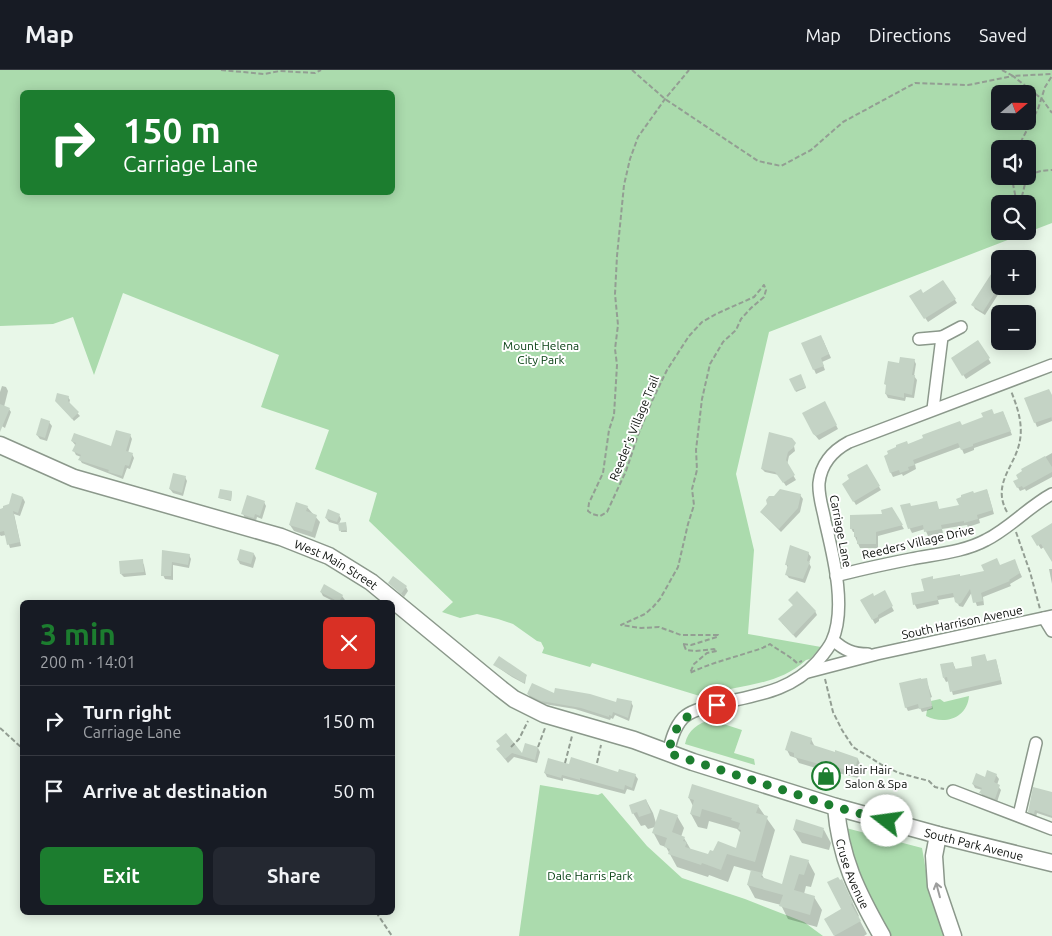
<!DOCTYPE html>
<meta charset="utf-8">
<style>
body{margin:0;font-family:Ubuntu,sans-serif;background:#242831;color:#f1f3f6;height:100vh;display:flex;flex-direction:column;font-size:19px;white-space:nowrap}
*{box-sizing:border-box;margin:0}
p{font-size:16px;color:#9ea1a6}
.icon{flex:none;width:28px;height:28px;fill:none;stroke:currentColor;stroke-width:2;stroke-linecap:round;stroke-linejoin:round}
.map{position:relative;flex:1;overflow:hidden}
.sheet{position:absolute;left:20px;top:530px;width:375px;height:315px;display:flex;flex-direction:column;background:#171b24;border-radius:8px;box-shadow:0 2px 12px #0003}
.sheet>*{flex:none}
.guide{position:absolute;left:20px;top:20px;width:375px;height:105px;border-radius:8px;box-shadow:0 2px 12px #0003;background:#1c7d2f;color:#fff;overflow:hidden}
.needle{width:32px;rotate:70deg}
.tools{position:absolute;left:991px;top:15px;display:grid;gap:10px}
.tools a{display:grid;place-items:center;width:45px;height:45px;border-radius:8px;background:#171b24;box-shadow:0 2px 12px #0003;font-size:25px}
.pin{position:absolute;display:grid;place-items:center;width:42px;height:42px;color:#fff;margin:-21px;border:2px solid #fff;border-radius:50%;box-shadow:0 1px 5px #0007}
.me{position:absolute;width:55px;margin:-28px;rotate:285deg;stroke-linejoin:round;filter:drop-shadow(0 0 4px #0008)}
.turn{display:flex;align-items:center;gap:18px;height:105px;padding:0 20px;font-size:22px}
.turn .icon{width:65px;height:65px;stroke-width:2.5}
.turn b{display:block;font-size:35px;line-height:42px}
.round{display:grid;place-items:center;flex:none;width:52px;height:52px;border-radius:8px;background:#242831}
.summary{display:flex;align-items:center;justify-content:space-between;height:85px;padding:0 20px}
h1{font-size:30px;font-weight:600;line-height:38px;color:#1c7d2f}
.primary-button{display:flex;gap:10px;margin-top:auto;padding:10px 20px}
.primary-button a{flex:1;height:58px;border-radius:8px;background:#1c7d2f;color:#fff;font-size:20px;font-weight:600;line-height:58px;text-align:center}
.primary-button a+a{background:#242831;color:#f1f3f6}
ul{padding:0;list-style:none}
li{display:flex;align-items:center;gap:15px;height:70px;padding:0 20px;border-top:1px solid #363941}
li div{flex:1}
li b{display:block;font-size:19px}
li em{font-style:normal}
header{display:flex;align-items:center;gap:30px;box-sizing:border-box;height:70px;padding:0 25px;background:#171b24;border-bottom:1px solid #363941}
header strong{font-size:24px}
nav{display:flex;gap:28px;margin-inline-start:auto;font-size:18px}
.map>svg:first-child{display:block}
.green{fill:#abdbad;fill-rule:evenodd}
.shadow{fill:#0003}
.building{fill:#c4d3c5}
.lines{fill:none;stroke-linecap:round;stroke-linejoin:round}
.street-casing{stroke:#8b988b;stroke-width:14}
.secondary-casing{stroke:#8b988b;stroke-width:19}
.path{stroke:#939e93;stroke-width:2;stroke-dasharray:5 2.5;stroke-linecap:butt}
.street{stroke:#fff;stroke-width:11}
.secondary{stroke:#fff;stroke-width:16}
.oneway{stroke:#9d9e9d}
.route{stroke:#1c7d2f;stroke-width:9;stroke-dasharray:0 16.2}
.labels{text-anchor:middle;dominant-baseline:central;stroke-width:4;stroke-linejoin:round;paint-order:stroke}
.park-label{font-size:12px;fill:#003b0d;stroke:#fff}
.street-label{font-size:12px;fill:#090d09;stroke:#fff}
.poi-label{font-size:12px;fill:#090d09;stroke:#fff;text-anchor:start}
</style>
<header>
<strong>Map</strong>
<nav><a>Map</a><a>Directions</a><a>Saved</a></nav>
</header>
<div class="map">
<svg width="1052" height="866" viewBox="0 0 1052 866">
<rect width="100%" height="100%" fill="#e8f7e8"/>
<g class="green">
<path d="M0,0h1052v153l-283,109 -33,142 18,76 -6,84 73,13 -11,12 -4,1c-31,28 -67,23 -103,37l-111,-34 -2,4 -48,-14 2,-5 -3,-6 -4,-1 -24,-17 -15,-5 -21,-5 -17,4 -18,-6 11,-10 -84,-81 8,-28 -62,-24 14,-39 -68,-23 18,-52 -156,-62 -29,82 -21,-58 -20,7 -53,2zM22,22h370v100h-370zM1000,24h28v27h-28zM1000,79h28v27h-28zM1000,134h28v27h-28z"/>
<path d="M969,626c-2,23 -25,29 -43,20l1,-6 5,-2 -1,-7 9,-2 4,3z"/>
<path d="M711,650l31,10 -8,23 20,6 1,6 -70,-21c3,-14 13,-21 26,-24z"/>
<path d="M540,715l58,10 4,-2 45,53 35,32 63,21 59,23 19,14h-304z"/>
<path d="M846,758l76,20 7,40 17,48h-59l-34,-69z"/>
</g>
<g class="shadow">
<path d="M996,200l1,3 -2,15 4,5 -14,22 -10,-6 -2,-4z"/>
<path d="M943,211l14,22 -29,19 -17,-25 12,-3z"/>
<path d="M823,270l8,18 -9,4 3,8 -9,4 -13,-30z"/>
<path d="M978,272l13,21 -25,16 -14,-21z"/>
<path d="M914,290l2,4 -2,12 3,4 -3,18 -8,-1 -1,4 -17,-3 -2,-4 14,-29z"/>
<path d="M800,306l6,12 -10,4 -5,-12z"/>
<path d="M2,316l4,1 2,4 -4,16 5,2 2,3 -6,16 -5,-3v-33z"/>
<path d="M1051,324l1,27 -15,6 -11,-28z"/>
<path d="M68,327l2,3 -1,4 11,12 -6,5 -15,-17z"/>
<path d="M825,333l13,26 -19,11 -5,-6z"/>
<path d="M1003,342l9,23 -38,13v2l-10,4 -3,-7 -46,17 1,5 -13,7 -1,-2 -9,3 -2,-4 -6,-17 23,-11z"/>
<path d="M49,352l3,4 -5,15 -7,-2 -3,-4z"/>
<path d="M130,365l2,4 -4,14 4,1 2,4 -4,11 -3,-1 -4,11 -41,-16 -2,-3 1,-3 -5,-2 -2,-4 2,-5 -4,-5 40,7z"/>
<path d="M793,371l2,10 -6,5 -2,9 9,15 -10,6 -7,-11 -14,-3 -3,-3z"/>
<path d="M1052,383v24l-26,14 -1,-2 -5,2 -5,-9 5,-3 3,-7 -1,-2z"/>
<path d="M866,396l15,24 -25,15 -12,-21z"/>
<path d="M185,407l2,4 -4,15 -10,-3 -3,-4z"/>
<path d="M987,420l7,24 -15,5 1,4 -12,4 -1,-2 -25,4 1,4 -15,3 -3,-7 -13,4 -2,-4 -8,-23 10,1 24,-5 3,8 21,-4 14,-11z"/>
<path d="M232,422l-1,9 -12,-3z"/>
<path d="M800,425l3,4 -3,13 -19,20 -20,-20z"/>
<path d="M23,428l2,4 -5,14 -6,-2 7,32 -11,2 -4,-13 -5,1 -1,-1v-25z"/>
<path d="M264,432l2,4 -4,13 -5,-2 -1,4 -11,-3 -2,-4z"/>
<path d="M307,437l13,15 -5,16 -21,-7 -4,-6z"/>
<path d="M892,439l12,20 -26,7v12h-18l-5,-11v-5h-2l-2,-4 33,-13z"/>
<path d="M339,445l2,4 -2,5 7,1 1,7h-6l-2,-7 -10,-3 -3,-4z"/>
<path d="M1052,455v34l-8,-12 -3,2 -8,-13z"/>
<path d="M163,482l26,3 2,4 -2,9 -16,-3v15l-8,-1 -2,-4z"/>
<path d="M808,483l3,4 -2,6 2,4 -6,16 -16,-5 -3,-4 2,-6 -2,-4z"/>
<path d="M254,484l2,4 -3,10 -13,-4 -2,-4z"/>
<path d="M142,491l2,4 2,10 -22,2 -3,-3z"/>
<path d="M1016,494l6,13 -12,7 1,2 -28,11 1,8 -7,1 -5,-14 -9,15 -4,-1 -4,-9 -17,3 1,4 -22,5 -2,-4 -3,-11 13,-2 8,-12 27,-3 25,-5 15,-6z"/>
<path d="M1049,499h3v15z"/>
<path d="M390,513l16,4 2,4 -4,6z"/>
<path d="M321,522l21,4 3,4 -2,2h-8l-12,-6z"/>
<path d="M884,522l10,19 -15,8v2l-4,3 -13,-24 12,-3z"/>
<path d="M790,531l25,10 2,4 -21,23 -14,-15 12,-17z"/>
<path d="M985,586l2,6 9,-2 6,24 -49,11 -4,-14 -3,1 -2,-4 9,-15 3,7 18,-3z"/>
<path d="M496,596l30,10 -1,8 -13,-7z"/>
<path d="M926,609l6,18 -2,1 3,11 -11,3 -2,-4 -12,3 -2,-4z"/>
<path d="M528,624l27,1 61,9 15,-2 2,4 -4,15 -14,-6 -2,4 -2,-1 -1,2 -35,-11 -31,-5 -13,-6z"/>
<path d="M811,669l4,8 43,12 3,7 -3,12 -24,-6 -4,15 -9,-3 -4,-7 2,-8 -20,-6 -3,-5 -6,-2 -3,-6z"/>
<path d="M538,678l2,4 -3,11 -23,-6 -6,6 -11,-14 26,6z"/>
<path d="M570,695l65,10 3,4 -4,12 -7,-2 -2,5 -62,-16v3l-16,-4 -2,-4z"/>
<path d="M996,705l3,4 -2,6 4,5 -4,12 -14,-5 -2,-4 1,-3 -7,-2 -2,-4z"/>
<path d="M1052,724v24l-15,-5 -1,4 -5,-2 -2,-4z"/>
<path d="M689,728l69,8 17,24 -13,45 3,5 17,5 26,-24 7,13 -4,13 -5,-1 -2,8 10,3 8,13 -5,17 -29,-8 -7,-14 -26,-7 -7,-13 4,-14 -18,-5 -6,16 -19,-7 -1,2 -31,-10 -11,-20 -6,-2 -7,-13 2,-5 -7,2 -3,-4 -4,1 -8,-13 13,-13 7,13 3,10 21,-7 7,12 -3,9 3,1 7,12 18,6 28,-7 4,-16 -4,-4 -28,-8 -2,8 -9,-2 -7,-13 2,-8z"/>
<path d="M794,760h30l7,13 -2,7 -27,-7z"/>
<path d="M842,811l17,35 -1,1 9,17 -3,2h-29l-9,-17 17,-9 -3,-28z"/>
</g>
<g class="building">
<path d="M995,198l-2,17 5,3 -15,24 -12,-7z"/>
<path d="M943,210l13,19 -32,20 -15,-23 12,-7 2,4z"/>
<path d="M821,265l8,19 -8,4 3,8 -11,4 -12,-27z"/>
<path d="M978,270l12,18 -28,18 -11,-18z"/>
<path d="M900,287l15,2 -3,16h3l-3,20 -8,-2v5l-19,-4 1,-9 -2,-1 4,-23 11,2z"/>
<path d="M801,304l5,13 -11,4 -6,-12z"/>
<path d="M1049,319l3,6v22l-18,6 -10,-25z"/>
<path d="M57,323l12,3 -1,5 11,11 -7,7 -17,-18z"/>
<path d="M825,331l12,24 -21,11 -3,-2 -11,-21z"/>
<path d="M0,334l10,4 -10,24z"/>
<path d="M992,339l2,5 9,-3 8,20 -38,13v2l-12,4 -3,-7 -45,17 2,5 -7,2 1,3 -9,3 -1,-3 -9,3 -6,-17 4,-2 -1,-3 9,-4v-2l11,-4 1,3 15,-6 -1,-3 38,-14 2,4 21,-8 -2,-4z"/>
<path d="M41,348l9,3 -5,17 -9,-3z"/>
<path d="M116,360l15,4 -5,17 7,2 -4,13 -4,-1 -3,11 -14,-4 1,-2 -31,-10 3,-5 -9,-4 4,-8 -5,-2 3,-8 37,13z"/>
<path d="M769,362l23,6 4,5 -3,5 -5,4 -2,8 9,15 -12,8 -8,-11 -14,-3z"/>
<path d="M1045,386l7,11v5l-29,16 -1,-2 -5,2 -4,-7 5,-2 -2,-4 6,-4 -1,-2z"/>
<path d="M867,394l13,22 -27,16 -11,-18 7,-5 -2,-4z"/>
<path d="M173,403l13,3 -4,17 -13,-4z"/>
<path d="M220,419l12,2 -1,9 -13,-2z"/>
<path d="M780,419l21,5 -3,14 -19,21 -19,-17 7,-8 -1,-4 3,-4h5z"/>
<path d="M987,419l6,21 -16,5 1,4 -14,4v-2l-23,4 1,4 -18,3 -1,-7 -15,4 -8,-24 10,-2 1,3 26,-5 2,8 20,-4 -3,-6 5,-2v-2l12,-4 1,2z"/>
<path d="M12,423l11,4 -5,16 -5,-2 7,31 -13,3 -3,-14 -4,1v-23l3,-1v-2l6,-2z"/>
<path d="M247,425l18,6 -5,15 -5,-2 -1,4 -13,-4z"/>
<path d="M296,432l12,4 -2,5 11,4 -5,17 -23,-7z"/>
<path d="M892,437l11,18 -27,7v12h-19v-7h-3v-8h-4v-14l32,-1 -1,-4z"/>
<path d="M328,439l12,5 -3,8 -12,-4z"/>
<path d="M346,452l1,8 -8,1 -1,-8z"/>
<path d="M1052,453v39l-11,-18 -4,2 -6,-10z"/>
<path d="M790,475l19,7 -2,9 3,1 -7,17 -18,-4 3,-10h-3z"/>
<path d="M240,479l14,4 -3,11 -14,-4z"/>
<path d="M162,480l28,4 -2,11 -16,-3 -1,14h-10z"/>
<path d="M997,488l3,7 15,-6 5,14 -11,7 1,1 -29,12 2,8 -10,2 -3,-14 -9,14 -3,1 -3,-2 -2,-9 -16,3 1,4 -25,5 -2,-12 13,-2 -3,-12 12,-3v3l27,-5v2l24,-5 -3,-6z"/>
<path d="M143,489l1,13 -24,2 -1,-13z"/>
<path d="M393,506l14,10 -6,8 -13,-11z"/>
<path d="M324,514l19,11 -4,7 -19,-10z"/>
<path d="M885,520l8,16 -15,9v2l-6,3 -12,-20 13,-7 1,3z"/>
<path d="M797,521l19,20 -23,24 -15,-16 15,-14 -5,-5z"/>
<path d="M985,584l2,7 9,-2 5,21 -51,12 -3,-15 -4,1 -3,-14 13,-2 2,7 17,-3 -1,-9z"/>
<path d="M499,586l28,19 -3,8 -31,-18z"/>
<path d="M921,608v1l6,-1 5,28 -13,3 -1,-5 -13,4 -6,-25z"/>
<path d="M532,613l22,10 1,-5 35,6 26,8 1,-4 15,3 -4,17 -15,-6 -1,4 -3,-1v2l-28,-9 -40,-7 -14,-7z"/>
<path d="M791,661l21,7 -2,6 25,8v-2l23,8 -4,14 -23,-6 -5,15 -11,-4 4,-13 -25,-7v-4l-9,-3z"/>
<path d="M506,663l16,20 3,-10 13,4 -3,13 -23,-7 -7,6 -9,-10 4,-3 -4,-5z"/>
<path d="M571,687l47,15 1,-3 17,5 -4,14 -7,-3 -1,5 -44,-12v2l-18,-5 -1,3 -17,-5 4,-15 21,6z"/>
<path d="M987,700l10,4 -3,8 6,3 -5,14 -16,-6 3,-5 -10,-4 4,-11 9,4z"/>
<path d="M692,714l67,21 -3,8 12,3 -13,46 -28,-8 -6,16 -19,-7 -1,2 -33,-11 2,-5 -6,-2 3,-9 -15,-5 8,-24 18,6 -6,17 13,5 -2,4 4,1 -2,5 23,7 2,-4 3,1 5,-10 18,7 5,-18 -3,-1 2,-6 -9,-3 1,-2 -30,-9 -2,8 -10,-3 4,-14 -6,-2z"/>
<path d="M1033,717l19,5v24l-17,-6 -1,4 -6,-2z"/>
<path d="M646,729l5,14 -12,4 -2,-5 -5,2 -3,-9z"/>
<path d="M796,749l28,9 -2,10 -29,-8z"/>
<path d="M790,785l19,5 -5,15 -5,-1 -5,16 21,6 -5,19 -31,-9 4,-11 -36,-10 4,-15 12,3 -2,4 21,7z"/>
<path d="M838,807l2,3 2,-1 11,24 -2,1 10,17 -27,15 -10,-17 17,-10 -14,-27z"/>
</g>
<g class="lines">
<defs>
<g id="street">
<path d="M919,269l23,-2"/>
<path d="M933,339l9,-72 19,-10"/>
<path d="M836,506c25,-7 50,-12 75,-17 25,-5 53,-7 75,-19 24,-12 42,-33 66,-46"/>
<path d="M1044,548l8,13"/>
<path d="M833,570c11,10 20,14 35,14"/>
<path d="M808,602l69,-18 175,-38"/>
<path d="M668,683c3,-12 6,-25 15,-35 8,-8 24,-11 35,-14 37,-9 72,-12 99,-42 5,-6 12,-14 15,-21 15,-33 1,-86 -7,-120 -2,-12 -7,-25 -6,-38 2,-19 13,-32 30,-41l203,-77"/>
<path d="M953,721l99,38"/>
<path d="M1019,745l17,-72"/>
</g>
<g id="secondary">
<path id="s1" d="M0,375l74,33 207,59 48,19 42,26 130,107 13,10 30,15 90,26 59,22 143,45 102,28 114,28"/>
<path id="s2" d="M836,737c4,51 21,85 46,129"/>
<path d="M938,765l-4,21 2,30 17,50"/>
</g>
</defs>
<use href="#street" class="street-casing"/>
<use href="#secondary" class="secondary-casing"/>
<g class="path">
<path d="M221,0l43,4 16,-3 35,2 6,-3"/>
<path d="M632,0l33,29 93,62 23,5 30,-16 32,-28 72,-39 53,2 45,-9 29,23 10,14"/>
<path d="M1002,0l11,6 39,-2"/>
<path d="M1017,79l21,-40 7,-22 7,-11"/>
<path d="M1001,106l3,6 9,2 4,20"/>
<path d="M1020,134l5,-20 6,-10 10,-3 11,-1"/>
<path d="M1014,166v-5"/>
<path d="M1007,442c-16,-29 9,-46 13,-72 3,-17 -3,-34 -9,-49"/>
<path d="M1016,462l14,40 10,37"/>
<path d="M683,574l8,1 26,-8 1,-2h-37l-22,-8 -18,1 -20,-3 24,-11 8,-7 7,-8 18,-32 10,-43 6,-19 -2,-16 5,-19 -1,-20 6,-51 8,-35 13,-22 13,-12 5,-11 10,-11 13,-11 2,-7 -2,-5 -10,12 -38,17 -14,8 -13,14 -22,34 -15,31 -14,34 -12,36 -19,41 -7,4 -8,-2 -4,-3 1,-8 14,-30 6,-43 5,-15 3,-50 -2,-16 3,-24 -3,-31 2,-38 7,-71 6,-26 8,-22 27,-38 24,-29"/>
<path d="M684,575l2,5 9,1 19,-2 3,2 -10,2 -13,11 -4,9c18,-9 38,-14 57,-20 9,-3 15,-4 23,-9 9,7 19,11 27,19l5,-2"/>
<path d="M825,609l8,33 9,18 11,17 29,18 17,8 30,8 6,6 9,2"/>
<path d="M0,658l22,20"/>
<path d="M511,677l8,-8 9,-18"/>
<path d="M538,677l7,-19"/>
<path d="M565,693l7,-27"/>
<path d="M597,693l4,-18"/>
<path d="M376,842l16,24"/>
</g>
<use href="#street" class="street"/>
<use href="#secondary" class="secondary"/>
</g>
<defs><path id="oneway-shaft" d="M-6 0H5M1.5-3L5.5 0L1.5 3" fill="none" stroke-width="1.6" stroke-linecap="round" stroke-linejoin="round" transform="scale(1.25)"/></defs>
<use class="oneway" href="#oneway-shaft" transform="translate(938 820) rotate(-105)"/>
<g class="lines">
<path class="route" d="M717,635c-32,8 -41,16 -49,48l168,54 51,14"/>
</g>
<defs>
<symbol id="shop-ring" viewBox="-11 -11 22 22"><circle r="9.5" fill="#fff" stroke="#1c7d2f" stroke-width="1.5"/><path d="M-5-2.5h2.3a2.7 3.5 0 0 1 5.4 0H5L5.5 6h-11ZM-1.5-2.5h3a1.5 2.3 0 0 0-3 0Z" fill="#1c7d2f"/></symbol>
</defs>
<g fill-rule="evenodd">
<use href="#shop-ring" x="810" y="690" width="32" height="32"/>
</g>
<g class="labels">
<g class="park-label">
<text x="541" y="275">Mount Helena<tspan x="541" dy="14">City Park</tspan></text>
<text x="590" y="805">Dale Harris Park</text>
</g>
<g class="street-label">
<text transform="translate(634 358) rotate(-68)">Reeder's Village Trail</text>
<text transform="translate(841 461) rotate(79)">Carriage Lane</text>
<text transform="translate(918 472) rotate(-13)">Reeders Village Drive</text>
<text stroke="none"><textPath href="#s1" startOffset="358">West Main Street</textPath></text>
<text transform="translate(962 552) rotate(-12)">South Harrison Avenue</text>
<text stroke="none"><textPath href="#s1" startOffset="1065">South Park Avenue</textPath></text>
<text stroke="none"><textPath href="#s2" startOffset="69">Cruse Avenue</textPath></text>
</g>
<g class="poi-label">
<text x="845" y="699">Hair Hair<tspan x="845" dy="14">Salon &amp; Spa</tspan></text>
</g>
</g>
</svg>
<div class="tools">
<a><svg class="needle" viewBox="-14 -14 28 28"><path d="M0-13l5 13h-10z" fill="#e53935"/><path d="M0 13l5-13h-10z" fill="#9ea1a6"/></svg></a>
<a><svg class="icon" aria-label="sound" viewBox="0 0 24 24"><path d="M4 9h4l5-4v14l-5-4H4zM17 9q2 3 0 6"/></svg></a>
<a><svg class="icon" aria-label="search" viewBox="0 0 24 24"><circle cx="10" cy="10" r="6"/><path d="M15 15l6 6"/></svg></a>
<a>+</a>
<a>−</a>
</div>
<div class="pin" style="left:717px;top:635px;background:#d93025"><svg class="icon" aria-label="arrive" viewBox="0 0 24 24"><path d="M6 21V4h12l-3 4 3 4H6"/></svg></div>
<svg class="me" style="left:887px;top:751px" viewBox="-20 -20 40 40"><circle r="19" fill="#fff"/><path d="M0-13L10 11 0 6-10 11z" fill="#1c7d2f"/></svg>
<div class="guide">
<div class="turn"><svg class="icon" aria-label="right" viewBox="0 0 24 24"><path d="M7 20v-9h11M14 6l5 5-5 5"/></svg><div><b>150 m</b>Carriage Lane</div></div>
</div>
<section class="sheet">
<div class="summary"><div><h1>3 min</h1><p>200 m · 14:01</p></div><a class="round" style="background:#d93025;color:#fff"><svg class="icon" aria-label="close" viewBox="0 0 24 24"><path d="M6 6l12 12M18 6L6 18"/></svg></a></div>
<ul>
<li><svg class="icon" aria-label="right" viewBox="0 0 24 24"><path d="M7 20v-9h11M14 6l5 5-5 5"/></svg><div><b>Turn right</b><p>Carriage Lane</p></div><em>150 m</em></li>
<li><svg class="icon" aria-label="arrive" viewBox="0 0 24 24"><path d="M6 21V4h12l-3 4 3 4H6"/></svg><div><b>Arrive at destination</b></div><em>50 m</em></li>
</ul>
<div class="primary-button"><a>Exit</a><a>Share</a></div>
</section>
</div>
